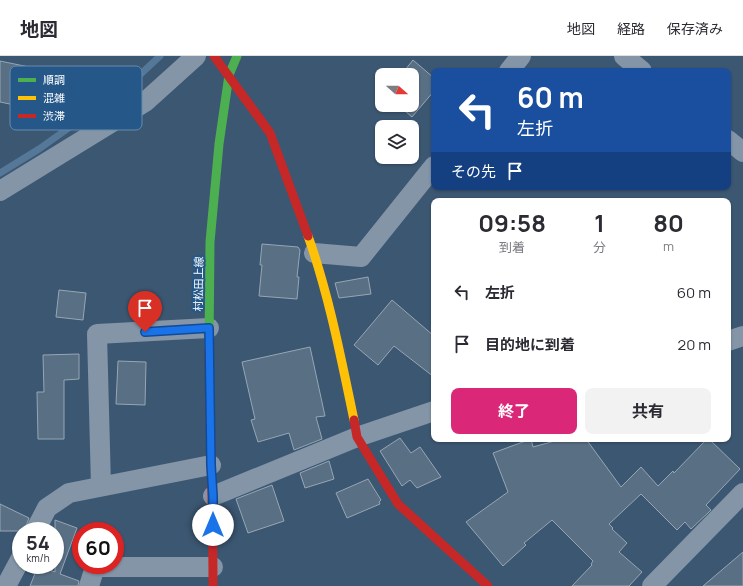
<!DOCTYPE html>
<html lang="ja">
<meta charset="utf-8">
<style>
body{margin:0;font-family:Manrope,"Noto Sans JP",sans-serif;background:#f2f2f3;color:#2b2b33;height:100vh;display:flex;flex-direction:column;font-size:15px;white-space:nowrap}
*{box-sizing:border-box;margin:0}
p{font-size:13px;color:#7c7c81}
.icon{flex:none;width:22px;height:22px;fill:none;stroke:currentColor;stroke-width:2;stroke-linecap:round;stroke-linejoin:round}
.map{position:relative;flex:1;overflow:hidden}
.drawer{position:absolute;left:431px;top:142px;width:300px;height:244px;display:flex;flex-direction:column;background:#fff;border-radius:8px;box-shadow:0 1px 3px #0004}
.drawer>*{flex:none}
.hud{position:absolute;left:431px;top:12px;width:300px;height:122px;border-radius:8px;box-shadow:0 1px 3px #0004;background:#1a4fa0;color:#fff;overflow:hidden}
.needle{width:26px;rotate:111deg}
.fabs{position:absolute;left:375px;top:12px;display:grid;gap:8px}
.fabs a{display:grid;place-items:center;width:44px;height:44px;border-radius:8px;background:#fff;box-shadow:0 1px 3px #0004;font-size:20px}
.speed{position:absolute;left:12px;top:466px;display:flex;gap:8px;font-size:20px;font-weight:700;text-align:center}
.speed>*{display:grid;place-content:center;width:52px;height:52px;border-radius:50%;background:#fff;box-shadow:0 1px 3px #0004;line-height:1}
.speed small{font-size:10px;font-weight:400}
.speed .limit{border:6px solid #d22;background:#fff;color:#111}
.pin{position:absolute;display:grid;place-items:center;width:34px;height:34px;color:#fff;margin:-41px -17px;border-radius:50% 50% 50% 0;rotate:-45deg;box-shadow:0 0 4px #0007}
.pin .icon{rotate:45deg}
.me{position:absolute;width:44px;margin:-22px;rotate:0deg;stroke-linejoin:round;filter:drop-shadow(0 0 3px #0008)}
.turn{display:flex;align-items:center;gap:14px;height:84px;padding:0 20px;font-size:18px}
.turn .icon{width:52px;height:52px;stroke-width:2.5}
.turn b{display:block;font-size:28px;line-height:34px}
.then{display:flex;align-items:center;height:38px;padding:0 20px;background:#0003;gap:8px;font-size:15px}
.eta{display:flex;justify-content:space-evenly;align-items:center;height:68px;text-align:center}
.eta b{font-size:24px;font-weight:700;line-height:28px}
.primary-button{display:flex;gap:8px;margin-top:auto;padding:8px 20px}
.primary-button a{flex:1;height:46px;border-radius:8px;background:#db2777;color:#fff;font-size:16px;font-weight:700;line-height:46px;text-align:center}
.primary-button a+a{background:#f2f2f3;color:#2b2b33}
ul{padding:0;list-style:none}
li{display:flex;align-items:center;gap:12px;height:52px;padding:0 20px}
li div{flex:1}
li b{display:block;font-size:15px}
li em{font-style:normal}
header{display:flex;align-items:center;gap:24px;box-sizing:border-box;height:56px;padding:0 20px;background:#fff;border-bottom:1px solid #e1e1e2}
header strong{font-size:19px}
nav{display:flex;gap:22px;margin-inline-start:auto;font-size:14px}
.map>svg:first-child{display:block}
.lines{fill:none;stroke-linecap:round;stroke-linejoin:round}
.stream{stroke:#557798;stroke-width:7}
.building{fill:#596f84;stroke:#97a6b5}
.street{stroke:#8395a7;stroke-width:20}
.fast{stroke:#4caf50;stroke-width:9}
.slow{stroke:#ffc107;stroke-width:9}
.jam{stroke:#c62828;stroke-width:9}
.route-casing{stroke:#114b97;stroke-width:10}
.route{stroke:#1a73e8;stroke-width:7}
.labels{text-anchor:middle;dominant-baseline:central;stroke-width:4;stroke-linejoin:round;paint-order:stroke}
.street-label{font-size:11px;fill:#fff;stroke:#255889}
.key{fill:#255889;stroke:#668aac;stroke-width:1}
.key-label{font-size:11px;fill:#fff}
</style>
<header>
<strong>地図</strong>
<nav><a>地図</a><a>経路</a><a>保存済み</a></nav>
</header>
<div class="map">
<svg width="743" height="530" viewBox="0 0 743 530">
<rect width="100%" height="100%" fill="#3c5772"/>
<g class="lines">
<path class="stream" d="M0,117l39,-24 90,-64 31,-29"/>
</g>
<g class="building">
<path d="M413,4l21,18v13l-22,26 -14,-12h14v-30h-11z"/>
<path d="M0,5l34,7 -2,12 28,6 -2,10 14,3 -3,17 -69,-14z"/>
<path d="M262,188l36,3 2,3 -3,27h2l-2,22 -38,-3 3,-31h-2z"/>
<path d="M368,221l3,17 -32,4 -4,-15z"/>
<path d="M59,234l27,3 -3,27 -27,-3z"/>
<path d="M392,244l42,36v41l-40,-31 -16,19 -24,-20z"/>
<path d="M310,291l15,69 -9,1 6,22 -28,11 -5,-17 -31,9 -7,-22 4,-1 -13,-57z"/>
<path d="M79,298v25l-15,1v59h-26l-1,-47h7l-1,-37z"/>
<path d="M118,305l28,1 -1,43 -29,-1z"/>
<path d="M400,382l11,15 9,-6 21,30 -24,11 -7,-8 -8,6 -22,-35z"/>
<path d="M531,383l2,8 29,-8h24l35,48 20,-20 17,19 15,-15 1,2 33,-34h2l31,30 -34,36 5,5 -20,19 -6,-7 -8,8 -36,-36 -32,30 4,4 -1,1 15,14 -8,9 23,20 -13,14h-57l20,-21 -1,-1 2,-3 -41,-41 -28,23 2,2 -23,21 -37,-44 42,-30 -15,-39z"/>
<path d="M329,405l5,18 -29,9 -5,-15z"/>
<path d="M368,423l13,21 -2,2 1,2 -33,14 -11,-25z"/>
<path d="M272,429l12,36 -36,12 -12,-34z"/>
<path d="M0,448l29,14 -5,13h-24z"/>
<path d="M55,464l22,8 -17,46 19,7 -1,5h-48l8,-20 17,6z"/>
<path d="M743,496v34h-40z"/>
</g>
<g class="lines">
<g class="street">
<path d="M624,0l18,15"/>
<path d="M509,15l12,-15"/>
<path d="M728,84l15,12"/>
<path d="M0,135l145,-89 51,-46"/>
<path d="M314,197l47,4 73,-91"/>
<path d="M728,285l15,-5"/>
<path d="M101,430l-4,-152 112,-6"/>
<path d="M213,440l144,-59 77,-26"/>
<path d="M35,475l12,-23 22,-15 142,-28"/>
<path d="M6,530l15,-28"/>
<path d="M89,530l6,-19h118"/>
<path d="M652,530l91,-93"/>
</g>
<path class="fast" d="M209,292l1,-106 9,-98 10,-69 8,-19"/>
<path class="slow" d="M308,180c21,59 33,122 46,184"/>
<g class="jam">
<path d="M214,0l56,77 38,103"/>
<path d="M209,292c1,79 4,159 4,238"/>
<path d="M354,364l3,17 41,67 90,82"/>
</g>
</g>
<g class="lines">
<defs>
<path id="route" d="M145,276l64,-4 2,137 2,31v29"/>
</defs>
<use href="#route" class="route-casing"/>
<use href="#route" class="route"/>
</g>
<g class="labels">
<g class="street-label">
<text transform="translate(198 228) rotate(-89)">村松田上線</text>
</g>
</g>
<rect x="10" y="10" width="132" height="64" rx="6" class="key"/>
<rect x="18" y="22" width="18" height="4" fill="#4caf50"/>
<rect x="18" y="40" width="18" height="4" fill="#ffc107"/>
<rect x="18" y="58" width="18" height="4" fill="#c62828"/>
<g class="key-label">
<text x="43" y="28">順調</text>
<text x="43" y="46">混雑</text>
<text x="43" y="64">渋滞</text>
</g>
</svg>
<div class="fabs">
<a><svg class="needle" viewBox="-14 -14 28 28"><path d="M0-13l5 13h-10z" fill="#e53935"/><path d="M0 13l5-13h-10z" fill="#7c7c81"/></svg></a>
<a><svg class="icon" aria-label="layers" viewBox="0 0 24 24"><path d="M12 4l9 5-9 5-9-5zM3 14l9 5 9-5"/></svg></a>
</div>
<div class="speed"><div>54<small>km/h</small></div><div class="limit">60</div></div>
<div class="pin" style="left:145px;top:276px;background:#d93025"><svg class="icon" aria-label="arrive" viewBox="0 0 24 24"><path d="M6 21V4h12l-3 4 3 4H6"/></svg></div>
<svg class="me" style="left:213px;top:469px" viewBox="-20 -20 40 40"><circle r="19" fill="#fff"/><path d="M0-13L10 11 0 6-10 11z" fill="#1a73e8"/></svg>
<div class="hud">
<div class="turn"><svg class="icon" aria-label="left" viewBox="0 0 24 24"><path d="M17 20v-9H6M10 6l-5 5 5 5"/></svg><div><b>60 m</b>左折</div></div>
<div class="then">その先<svg class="icon" aria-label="arrive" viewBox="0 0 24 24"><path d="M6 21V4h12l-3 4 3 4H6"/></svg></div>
</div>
<section class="drawer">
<div class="eta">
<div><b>09:58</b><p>到着</p></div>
<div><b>1</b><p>分</p></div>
<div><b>80</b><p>m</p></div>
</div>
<ul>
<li><svg class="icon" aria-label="left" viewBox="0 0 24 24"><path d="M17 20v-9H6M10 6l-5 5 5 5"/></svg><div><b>左折</b></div><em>60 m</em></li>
<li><svg class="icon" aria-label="arrive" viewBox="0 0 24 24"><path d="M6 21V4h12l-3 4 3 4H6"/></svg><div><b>目的地に到着</b></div><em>20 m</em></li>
</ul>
<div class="primary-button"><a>終了</a><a>共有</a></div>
</section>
</div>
